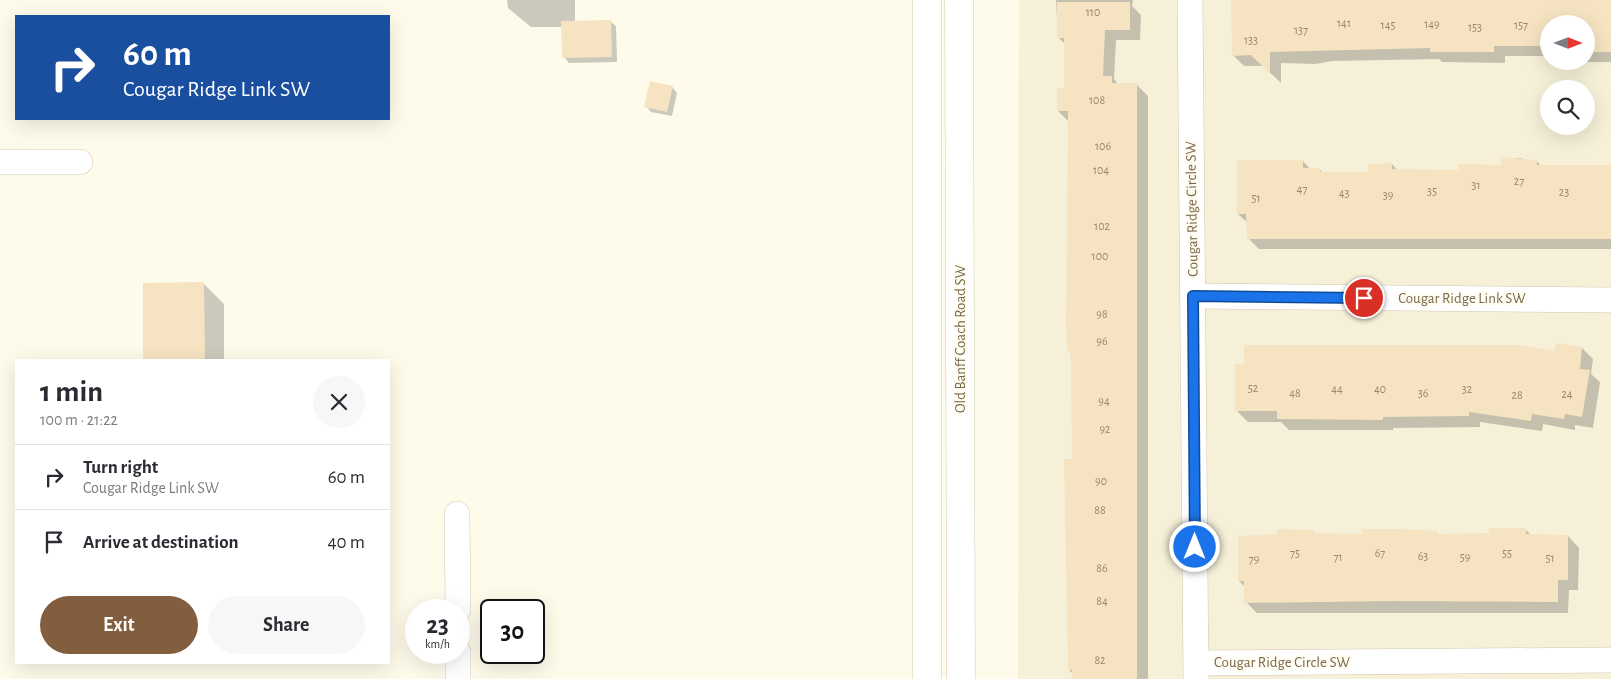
<!DOCTYPE html>
<meta charset="utf-8">
<style>
body{margin:0;font-family:"Alegreya Sans",sans-serif;background:#f7f7f7;color:#2b2b33;height:100vh;display:flex;flex-direction:column;font-size:19px;white-space:nowrap}
*{box-sizing:border-box;margin:0}
p{font-size:16px;color:#7c7c81}
.icon{flex:none;width:28px;height:28px;fill:none;stroke:currentColor;stroke-width:2;stroke-linecap:round;stroke-linejoin:round}
.map{position:relative;flex:1;overflow:hidden}
.panel{position:absolute;left:15px;top:359px;width:375px;height:305px;display:flex;flex-direction:column;background:#fff;border-radius:0px;box-shadow:0 5px 20px #0002}
.panel>*{flex:none}
.hud{position:absolute;left:15px;top:15px;width:375px;height:105px;border-radius:0px;box-shadow:0 5px 20px #0002;background:#1a4fa0;color:#fff;overflow:hidden}
.needle{width:32px;rotate:90deg}
.fabs{position:absolute;left:1540px;top:15px;display:grid;gap:10px}
.fabs a{display:grid;place-items:center;width:55px;height:55px;border-radius:50%;background:#fff;box-shadow:0 5px 20px #0002;font-size:25px}
.speed{position:absolute;left:405px;top:599px;display:flex;gap:10px;font-size:25px;font-weight:700;text-align:center}
.speed>*{display:grid;place-content:center;width:65px;height:65px;border-radius:50%;background:#fff;box-shadow:0 5px 20px #0002;line-height:1}
.speed small{font-size:12px;font-weight:400}
.speed .limit{border:2px solid #111;border-radius:8px;background:#fff;color:#111}
.pin{position:absolute;display:grid;place-items:center;width:42px;height:42px;color:#fff;margin:-21px;border:2px solid #fff;border-radius:50%;box-shadow:0 1px 5px #0007}
.me{position:absolute;width:55px;margin:-28px;rotate:0deg;stroke-linejoin:round;filter:drop-shadow(0 0 4px #0008)}
.turn{display:flex;align-items:center;gap:18px;height:105px;padding:0 25px;font-size:22px}
.turn .icon{width:65px;height:65px;stroke-width:2.5}
.turn b{display:block;font-size:35px;line-height:42px}
.round{display:grid;place-items:center;flex:none;width:52px;height:52px;border-radius:26px;background:#f7f7f7}
.headline{display:flex;align-items:center;justify-content:space-between;height:85px;padding:0 25px}
h1{font-size:30px;font-weight:600;line-height:38px}
.action{display:flex;gap:10px;margin-top:auto;padding:10px 25px}
.action a{flex:1;height:58px;border-radius:30px;background:#825d3e;color:#fff;font-size:20px;font-weight:600;line-height:58px;text-align:center}
.action a+a{background:#f7f7f7;color:#2b2b33}
ul{padding:0;list-style:none}
li{display:flex;align-items:center;gap:15px;height:65px;padding:0 25px;border-top:1px solid #e1e1e2}
li div{flex:1}
li b{display:block;font-size:19px}
li em{font-style:normal}
.map>svg:first-child{display:block}
.residential{fill:#f6f0d9;fill-rule:evenodd}
.shadow{fill:#0003}
.building{fill:#f5e3c1}
.lines{fill:none;stroke-linecap:round;stroke-linejoin:round}
.street-casing{stroke:#d2c7af;stroke-width:26}
.secondary-casing{stroke:#d5c9ac;stroke-width:29}
.street{stroke:#fff;stroke-width:25}
.secondary{stroke:#fff;stroke-width:28}
.route-casing{stroke:#114b97;stroke-width:12}
.route{stroke:#1a73e8;stroke-width:9}
.labels{text-anchor:middle;dominant-baseline:central;stroke-width:5;stroke-linejoin:round;paint-order:stroke}
.number-label{font-size:12px;fill:#9a8868}
.street-label{font-size:15px;fill:#7b694b;stroke:#fffdf3}
</style>
<div class="map">
<svg width="1611" height="679" viewBox="0 0 1611 679">
<rect width="100%" height="100%" fill="#fefbeb"/>
<path class="residential" d="M1019,0h592v679h-593zM1549,24h37v37h-37zM1549,89h37v37h-37z"/>
<g class="shadow">
<path d="M507,0h68v22l35,-1 6,5 1,36 -48,1 -5,-6 -1,-30h-32l-23,-19z"/>
<path d="M1056,0h77l-1,6 9,9 -1,25h-24l-2,39 5,6h18l11,11v583h-75v-5l-4,-4 5,-210 -3,-107 -2,-3v-228l-11,-11 7,-22v-45l-7,-7z"/>
<path d="M1247,0h364v62h-54l29,-1v-37h-37v32h-44v7l-63,-1 -3,-3 -107,2 -17,3 -34,-1v20l-18,-17h-19l-11,-11z"/>
<path d="M672,87l5,6 -5,23 -21,-4 -5,-6z"/>
<path d="M1502,158h20l3,3h12l4,5h70v83h-352l-11,-11v-15l-10,-9 65,-53 8,9h9l4,4h46l22,-10 6,7 61,1 43,-6z"/>
<path d="M204,284l20,20v56h-80z"/>
<path d="M1582,348l11,11 -2,15 9,8 -7,46 -18,-3v5l-32,-6 -1,7 -62,-9v5l-87,1v2h-104l-8,-8h-33l-11,-11z"/>
<path d="M1525,529l6,6 37,1 11,12 -1,42h-9l-1,23h-311l-11,-11v-14l-7,-7 40,-46 34,-4 4,4 119,-3 3,3h51z"/>
</g>
<g class="building">
<path d="M1231,0h380v52h-25v-28h-37v28h-4v-6h-51v6h-64v-4l-160,4v22l-19,-19 -19,1z"/>
<path d="M1057,2h73v28h-25l-2,46h9v7h25v596h-65v-9h-4l-4,-211h8l-1,-93 -1,-15h-3l-1,-26 2,-214h-11v-23h7v-50h-7z"/>
<path d="M611,20l1,37 -50,1 -1,-37z"/>
<path d="M650,81l23,5 -6,26 -23,-5z"/>
<path d="M1501,157l36,3v5h74v74h-364l-1,-25h-9v-54h66v8h17v4h48v-8l24,-1v6l66,1v-6l43,1z"/>
<path d="M204,282l1,78h-62v-77z"/>
<path d="M1556,343l26,4 -2,22 10,1 -8,47 -17,-3 -1,5 -32,-5 -1,7 -62,-9v4l-86,1v3l-106,-1v-8h-42v-47h9v-19h274l37,6z"/>
<path d="M1489,528h37v6l42,1v45h-10v22l-166,-1 -148,2v-22h-6v-45l39,-2v-5l37,1v3l48,1v-5h36l39,2v3h4l48,-1z"/>
</g>
<g class="lines">
<defs>
<g id="street">
<path d="M1190,0l6,679"/>
<path d="M0,162h80"/>
<path d="M1193,296l418,4"/>
<path d="M457,514l1,96"/>
<path d="M458,652v27"/>
<path d="M1196,663l415,-3"/>
</g>
<g id="secondary">
<path d="M927,0v679"/>
<path d="M959,0l2,679"/>
</g>
</defs>
<use href="#street" class="street-casing"/>
<use href="#secondary" class="secondary-casing"/>
<use href="#street" class="street"/>
<use href="#secondary" class="secondary"/>
</g>
<g class="lines">
<defs>
<path id="route" d="M1195,547l-2,-251 171,2"/>
</defs>
<use href="#route" class="route-casing"/>
<use href="#route" class="route"/>
</g>
<g class="labels">
<g class="number-label">
<text x="1093" y="12">110</text>
<text x="1344" y="23">141</text>
<text x="1432" y="24">149</text>
<text x="1388" y="25">145</text>
<text x="1521" y="25">157</text>
<text x="1475" y="27">153</text>
<text x="1301" y="30">137</text>
<text x="1251" y="40">133</text>
<text x="1097" y="100">108</text>
<text x="1103" y="146">106</text>
<text x="1101" y="170">104</text>
<text x="1519" y="181">27</text>
<text x="1476" y="185">31</text>
<text x="1302" y="189">47</text>
<text x="1432" y="191">35</text>
<text x="1564" y="192">23</text>
<text x="1344" y="193">43</text>
<text x="1388" y="195">39</text>
<text x="1256" y="198">51</text>
<text x="1102" y="226">102</text>
<text x="1100" y="256">100</text>
<text x="1102" y="314">98</text>
<text x="1102" y="341">96</text>
<text x="1253" y="388">52</text>
<text x="1337" y="389">44</text>
<text x="1380" y="389">40</text>
<text x="1467" y="389">32</text>
<text x="1295" y="393">48</text>
<text x="1423" y="393">36</text>
<text x="1567" y="394">24</text>
<text x="1517" y="395">28</text>
<text x="1104" y="401">94</text>
<text x="1105" y="429">92</text>
<text x="1101" y="481">90</text>
<text x="1100" y="510">88</text>
<text x="1295" y="553">75</text>
<text x="1380" y="553">67</text>
<text x="1507" y="553">55</text>
<text x="1423" y="556">63</text>
<text x="1338" y="557">71</text>
<text x="1465" y="557">59</text>
<text x="1550" y="558">51</text>
<text x="1254" y="559">79</text>
<text x="1102" y="568">86</text>
<text x="1102" y="601">84</text>
<text x="1100" y="660">82</text>
</g>
<g class="street-label">
<text transform="translate(1192 209) rotate(-91)">Cougar Ridge Circle SW</text>
<text x="1462" y="298">Cougar Ridge Link SW</text>
<text transform="translate(960 339) rotate(-90)">Old Banff Coach Road SW</text>
<text x="1282" y="662">Cougar Ridge Circle SW</text>
</g>
</g>
</svg>
<div class="fabs">
<a><svg class="needle" viewBox="-14 -14 28 28"><path d="M0-13l5 13h-10z" fill="#e53935"/><path d="M0 13l5-13h-10z" fill="#7c7c81"/></svg></a>
<a><svg class="icon" aria-label="search" viewBox="0 0 24 24"><circle cx="10" cy="10" r="6"/><path d="M15 15l6 6"/></svg></a>
</div>
<div class="speed"><div>23<small>km/h</small></div><div class="limit">30</div></div>
<div class="pin" style="left:1364px;top:298px;background:#d93025"><svg class="icon" aria-label="arrive" viewBox="0 0 24 24"><path d="M6 21V4h12l-3 4 3 4H6"/></svg></div>
<svg class="me" style="left:1195px;top:547px" viewBox="-20 -20 40 40"><circle r="17" fill="#1a73e8" stroke="#fff" stroke-width="3"/><path d="M0-11L8 9 0 5-8 9z" fill="#fff"/></svg>
<div class="hud">
<div class="turn"><svg class="icon" aria-label="right" viewBox="0 0 24 24"><path d="M7 20v-9h11M14 6l5 5-5 5"/></svg><div><b>60 m</b>Cougar Ridge Link SW</div></div>
</div>
<section class="panel">
<div class="headline"><div><h1>1 min</h1><p>100 m · 21:22</p></div><a class="round"><svg class="icon" aria-label="close" viewBox="0 0 24 24"><path d="M6 6l12 12M18 6L6 18"/></svg></a></div>
<ul>
<li><svg class="icon" aria-label="right" viewBox="0 0 24 24"><path d="M7 20v-9h11M14 6l5 5-5 5"/></svg><div><b>Turn right</b><p>Cougar Ridge Link SW</p></div><em>60 m</em></li>
<li><svg class="icon" aria-label="arrive" viewBox="0 0 24 24"><path d="M6 21V4h12l-3 4 3 4H6"/></svg><div><b>Arrive at destination</b></div><em>40 m</em></li>
</ul>
<div class="action"><a>Exit</a><a>Share</a></div>
</section>
</div>
